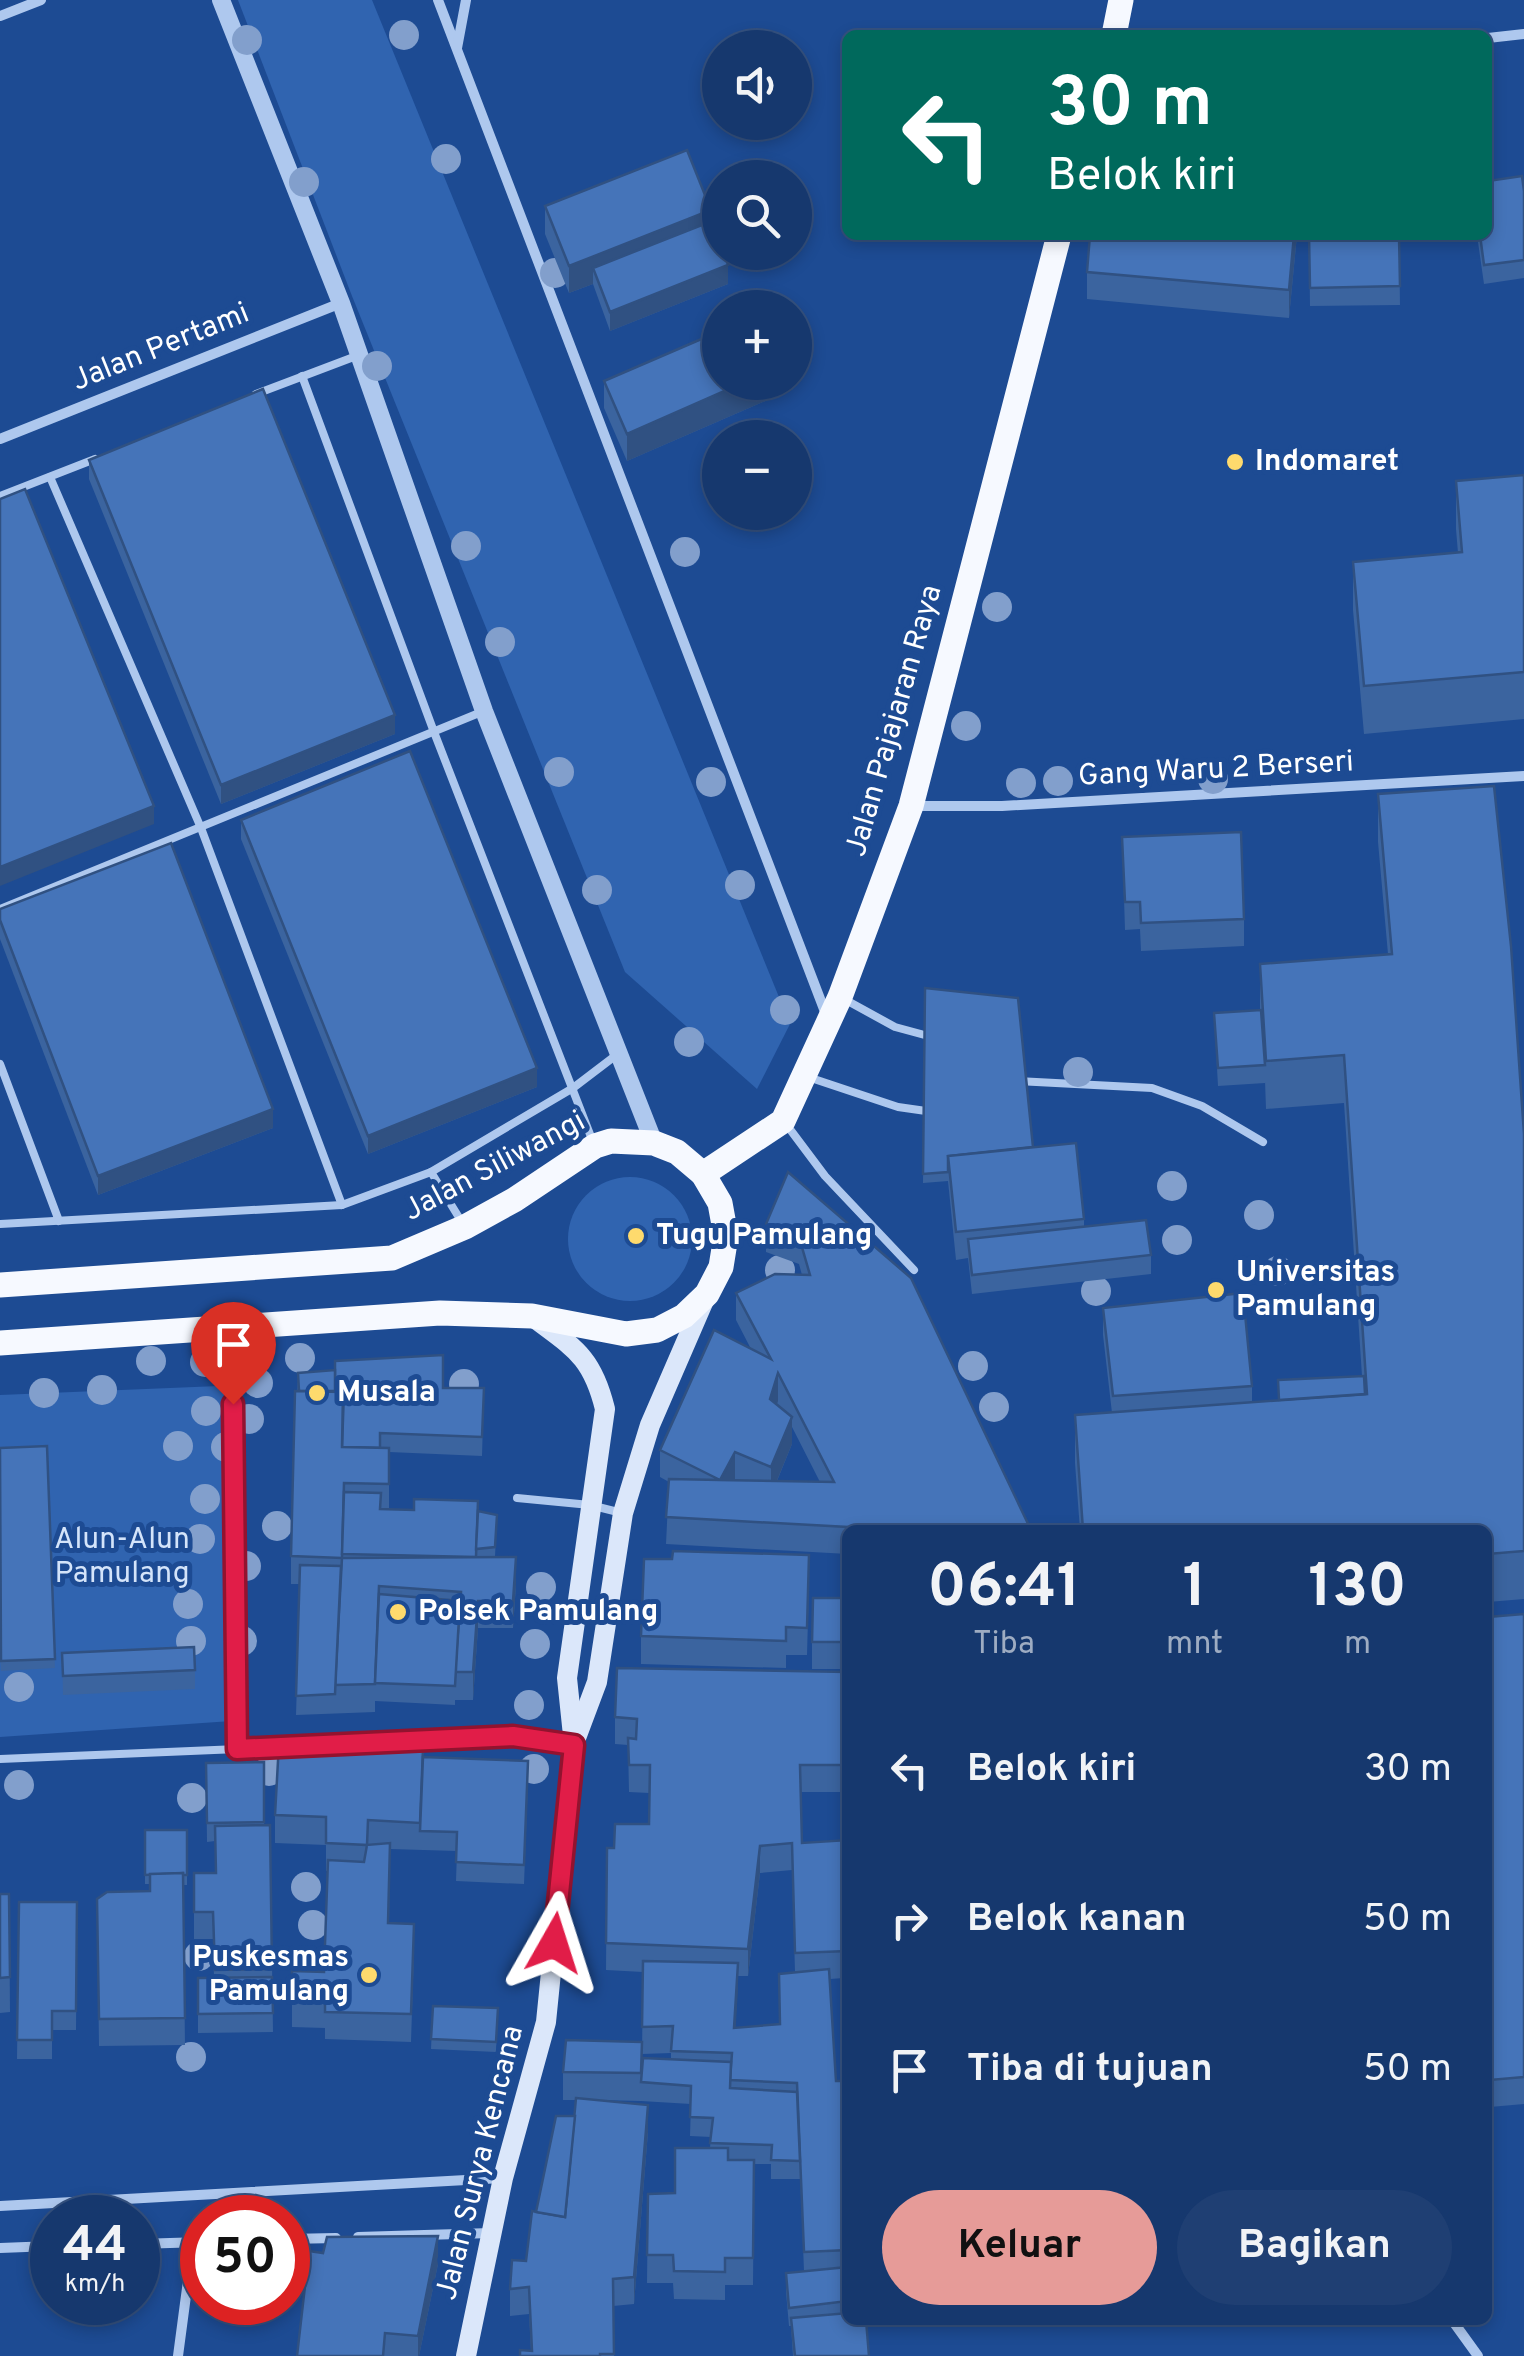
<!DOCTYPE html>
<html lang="id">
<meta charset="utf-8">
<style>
body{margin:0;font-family:Overpass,sans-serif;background:#1f3f73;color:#f1f3f6;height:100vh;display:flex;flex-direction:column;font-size:38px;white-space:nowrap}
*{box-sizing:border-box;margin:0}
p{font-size:32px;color:#9eacc2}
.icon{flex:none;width:55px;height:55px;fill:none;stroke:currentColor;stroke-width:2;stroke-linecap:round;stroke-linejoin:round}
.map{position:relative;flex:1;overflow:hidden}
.panel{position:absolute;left:842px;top:1525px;width:650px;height:800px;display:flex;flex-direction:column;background:#16386e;border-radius:15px;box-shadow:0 5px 15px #0003,0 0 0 2px #355281}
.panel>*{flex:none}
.hud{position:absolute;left:842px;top:30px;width:650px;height:210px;border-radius:15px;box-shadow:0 5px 15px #0003,0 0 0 2px #355281;background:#00695c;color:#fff;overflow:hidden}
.controls{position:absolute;left:702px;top:30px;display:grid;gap:20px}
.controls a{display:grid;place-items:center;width:110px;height:110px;border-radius:50%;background:#16386e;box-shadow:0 5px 15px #0003,0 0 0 2px #355281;font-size:50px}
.speed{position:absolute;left:30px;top:2195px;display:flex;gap:20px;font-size:50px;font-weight:700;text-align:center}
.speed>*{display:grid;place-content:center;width:130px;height:130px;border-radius:50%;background:#16386e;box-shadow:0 5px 15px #0003,0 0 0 2px #355281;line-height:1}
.speed small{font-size:25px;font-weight:400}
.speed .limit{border:15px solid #d22;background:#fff;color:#111}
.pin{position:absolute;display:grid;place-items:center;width:85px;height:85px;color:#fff;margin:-102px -42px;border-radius:50% 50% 50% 0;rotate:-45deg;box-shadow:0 0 10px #0007}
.pin .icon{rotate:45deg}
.me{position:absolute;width:110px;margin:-55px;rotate:6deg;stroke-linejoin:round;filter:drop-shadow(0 0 8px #0008)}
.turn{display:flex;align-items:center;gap:35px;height:210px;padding:0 40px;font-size:45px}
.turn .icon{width:130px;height:130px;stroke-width:2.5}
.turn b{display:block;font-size:70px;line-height:85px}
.eta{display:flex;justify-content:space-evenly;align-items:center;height:170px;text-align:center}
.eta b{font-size:60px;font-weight:700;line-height:70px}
.primary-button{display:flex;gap:20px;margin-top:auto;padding:20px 40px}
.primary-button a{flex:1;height:115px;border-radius:60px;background:#e69b98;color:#111;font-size:40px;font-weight:700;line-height:115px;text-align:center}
.primary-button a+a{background:#1f3f73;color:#f1f3f6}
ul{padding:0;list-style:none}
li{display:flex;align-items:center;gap:30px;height:150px;padding:0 40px}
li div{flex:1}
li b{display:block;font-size:38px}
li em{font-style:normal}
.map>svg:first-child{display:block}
.green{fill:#3064b0}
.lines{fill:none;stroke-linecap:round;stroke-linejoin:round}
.service{stroke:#aec8ee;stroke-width:8}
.minor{stroke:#aec8ee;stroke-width:10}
.tertiary{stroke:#aec8ee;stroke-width:18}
.secondary{stroke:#dbe7fa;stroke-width:20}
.primary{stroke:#f6f9ff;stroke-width:25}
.tree{fill:#829fcc}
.wall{fill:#3b649f;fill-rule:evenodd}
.shaded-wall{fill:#305182}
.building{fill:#4574b9;stroke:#305182;stroke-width:2.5;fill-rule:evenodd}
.route-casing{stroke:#92132f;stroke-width:25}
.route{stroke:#e11d48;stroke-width:18}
.poi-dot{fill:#feda6d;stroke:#1d4b93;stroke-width:4}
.labels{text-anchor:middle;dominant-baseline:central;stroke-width:10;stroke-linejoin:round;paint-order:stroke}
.street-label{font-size:30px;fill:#fff;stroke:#1d4b93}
.poi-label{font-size:30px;font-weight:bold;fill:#fff;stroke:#1d4b93;text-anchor:start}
.park-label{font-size:30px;fill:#d4e4fa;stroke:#1d4b93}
</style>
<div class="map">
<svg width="1524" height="2356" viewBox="0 0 1524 2356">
<rect width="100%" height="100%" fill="#1d4b93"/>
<g class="green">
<path d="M238,0h134l418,1024 -33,65 -132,-117 -273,-676z"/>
<circle cx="630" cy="1239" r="62"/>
<path d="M243,1385l3,335 -246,17v-342z"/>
</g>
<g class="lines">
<g class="service">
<path d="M302,376l132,356 159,410"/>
<path d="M256,394l103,-39"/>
<path d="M50,477l151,351 141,377"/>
<path d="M0,496l95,-37"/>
<path d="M0,909l484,-198"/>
<path d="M844,999l51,28 37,10"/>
<path d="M0,1064l59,157"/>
<path d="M808,1077l90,30 35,5"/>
<path d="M1017,1081l135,7 50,18 61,36"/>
<path d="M786,1124l39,52 89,94"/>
<path d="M431,1172l32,52"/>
<path d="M0,1224l342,-19 89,-33 142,-84 46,-35"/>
<path d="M233,1405l4,344"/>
<path d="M517,1498l73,7 32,8"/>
<path d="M319,1745l194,-8 56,7"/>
<path d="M0,1759l285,-12"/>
</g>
<g class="minor">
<path d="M438,0l389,1017"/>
<path d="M0,16l41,-16"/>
<path d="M1488,38l36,-4"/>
<path d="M457,48l9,-48"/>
<path d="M0,439l341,-136"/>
<path d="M911,806h91l522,-30"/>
<path d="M0,2206l502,-28"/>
<path d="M358,2237l133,-4"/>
<path d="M288,2239l48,-1"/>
<path d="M138,2244l64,-2"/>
<path d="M0,2248l52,-2"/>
<path d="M1452,2320l26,36"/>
<path d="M178,2356l15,-113"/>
</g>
<path class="tertiary" d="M221,0l120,303 143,408 170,432"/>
<g class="secondary">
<path d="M576,1738l21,-56 26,-169 27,-88 55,-127"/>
<path d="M466,2356l37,-178 43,-156 28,-277 -7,-67 38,-269c-13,-53 -31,-61 -72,-92"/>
</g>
<g class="primary">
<path d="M1114,35l7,-35"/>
<path d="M703,1174l80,-53 57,-124 71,-191 148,-571"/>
<path d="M0,1285l392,-27 73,-31 49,-27 81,-54 16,-5 43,2 23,9 26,22 17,29 6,33 -5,31 -14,27 -23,22 -27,14 -31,4 -94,-18 -92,-3 -440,30"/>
</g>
</g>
<g class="tree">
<circle cx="404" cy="35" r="15"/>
<circle cx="247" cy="40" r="15"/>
<circle cx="446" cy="159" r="15"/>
<circle cx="304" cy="182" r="15"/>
<circle cx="555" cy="273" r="15"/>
<circle cx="377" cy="366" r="15"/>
<circle cx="466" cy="546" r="15"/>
<circle cx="685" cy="552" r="15"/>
<circle cx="997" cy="607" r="15"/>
<circle cx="500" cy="642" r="15"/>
<circle cx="966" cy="726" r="15"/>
<circle cx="559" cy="772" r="15"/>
<circle cx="1213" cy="779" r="15"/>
<circle cx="1058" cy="781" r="15"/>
<circle cx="711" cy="782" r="15"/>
<circle cx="1021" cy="783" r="15"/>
<circle cx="740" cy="885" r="15"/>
<circle cx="597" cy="890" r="15"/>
<circle cx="785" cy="1010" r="15"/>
<circle cx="689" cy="1042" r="15"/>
<circle cx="1078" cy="1072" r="15"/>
<circle cx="1172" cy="1186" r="15"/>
<circle cx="1259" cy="1215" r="15"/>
<circle cx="1177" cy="1240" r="15"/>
<circle cx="780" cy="1270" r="15"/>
<circle cx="1278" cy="1271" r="15"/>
<circle cx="1096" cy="1291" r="15"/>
<circle cx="300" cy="1358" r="15"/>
<circle cx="151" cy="1361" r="15"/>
<circle cx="205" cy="1362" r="15"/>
<circle cx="973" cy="1366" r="15"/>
<circle cx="258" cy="1383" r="15"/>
<circle cx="464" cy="1384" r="15"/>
<circle cx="102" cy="1390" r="15"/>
<circle cx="44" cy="1393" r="15"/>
<circle cx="994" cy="1407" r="15"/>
<circle cx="206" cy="1411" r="15"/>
<circle cx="249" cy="1419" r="15"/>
<circle cx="178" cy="1446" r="15"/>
<circle cx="226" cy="1447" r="15"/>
<circle cx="205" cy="1499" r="15"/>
<circle cx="277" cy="1526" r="15"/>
<circle cx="200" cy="1539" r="15"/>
<circle cx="246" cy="1566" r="15"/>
<circle cx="541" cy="1587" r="15"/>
<circle cx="188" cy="1604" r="15"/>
<circle cx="191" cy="1641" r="15"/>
<circle cx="242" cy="1641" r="15"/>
<circle cx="535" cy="1644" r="15"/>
<circle cx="19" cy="1687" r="15"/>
<circle cx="529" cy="1705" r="15"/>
<circle cx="534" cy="1769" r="15"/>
<circle cx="269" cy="1771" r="15"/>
<circle cx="19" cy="1785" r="15"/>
<circle cx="192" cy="1798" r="15"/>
<circle cx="306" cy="1887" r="15"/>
<circle cx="313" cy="1925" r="15"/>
<circle cx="199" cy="1956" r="15"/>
<circle cx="191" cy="2057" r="15"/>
</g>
<g class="wall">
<path d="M1524,191v87l-40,6 -7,-49h11z"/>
<path d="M545,206l166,15 17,63 -118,47 -17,-47 -24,9 -24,-59z"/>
<path d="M1090,235h207l-8,83 -202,-19v-27z"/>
<path d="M1307,235h92l1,70 -90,1 -1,-70z"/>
<path d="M604,381l189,1v7l-166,72 -23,-53z"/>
<path d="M89,460l306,274 -174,70 -132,-325z"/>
<path d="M1524,475v244l-160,15 -11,-124v-48l105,-9 -2,-24v-48z"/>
<path d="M1378,794l146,340v465l-36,3v-72h-408l-5,-67v-48l37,-2 -9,-78v-27l149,78v16l26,-2v-20l84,-4 -18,-273 -78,6 -1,-28v2l-47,3 -4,-73 46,-2v-47l128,-10 -10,-112z"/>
<path d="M241,820l296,267 -169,67 -127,-315z"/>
<path d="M1122,837l122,82v27l-103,5 -1,-22 -15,1z"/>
<path d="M0,909l273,219 -175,67 -98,-256z"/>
<path d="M925,988l108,159 51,72v7l67,29v19l-179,20 -4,-36 -12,2 -8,-79 -25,2z"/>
<path d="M788,1172l243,358h-183v24l-182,-10 3,-62 -9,-5v-27l91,-101 -15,-29v-27l66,-18 -3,-11 -33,-12v-28zM792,1427l28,55 -43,-1 15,-37z"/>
<path d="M298,1373l145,15h41l-2,68 -93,-4v57l89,2 19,4 -2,42 21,28 -3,43h-35l-5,72h-18v5l-80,-4v11l-79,3 4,-131h-9v-28z"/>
<path d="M47,1446l8,222 -54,3 -1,-15z"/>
<path d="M809,1583l-2,72h-21v13l-145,-4v-28z"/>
<path d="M848,1598v71h-36v-27z"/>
<path d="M1524,1614v490l-34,3 -2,-30v-460z"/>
<path d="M62,1653l133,17v19l-132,6z"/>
<path d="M848,1672v120h-47l1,51 46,-3v232l-4,-94 -14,1 6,102h12v239l21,36h-76l-2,-30h-2l-3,-34v-19l18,-2 -4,-99v7h-29v-15h-17l-1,121h-28v15l-51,-1 -1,-16h-26l1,-89 27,-1 35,-45 1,-11 -21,-1 1,-32 -50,-3 -43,-1 50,32 -14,172 -21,2 1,50h-94l11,-5 -2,-37 -19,2v-27l16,-28 10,-49 39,-96 1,-16h-13v-28l79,-30v36l29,-19v-6l-29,1 1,-82 -37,-2 1,-122h7l35,-24v-31l-20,-1 -1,-47 -13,-1v-27zM792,1870l3,102 -15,52 -45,4 3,-52h10l12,-103z"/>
<path d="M423,1757l105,23 -4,104 -68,-3 1,-30 -67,-2 -1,74 25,28 -3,91 -86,-3v-11l-33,-1v-56l32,1 3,-101h-1v-26l-51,-2v-28z"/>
<path d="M264,1762v63h6l3,207 -75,1v-55h16l-1,-39h-19v-66h21v-32l-8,1 -1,-79z"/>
<path d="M145,1830h42v55h-4l2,160 -86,1 -2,-147 53,-8v-7h-5z"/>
<path d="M0,1894h9l1,118 -10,1z"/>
<path d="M19,1902h58l-1,128h-24v29h-35z"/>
<path d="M433,2006l65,2 -2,44 -65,-3z"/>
<path d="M438,2264l-19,92h-122z"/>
</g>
<g class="shaded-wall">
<path d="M711,210v27l-118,31v16l-24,9v-27z"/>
<path d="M1294,235h3l-8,83v-28z"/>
<path d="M728,265v19l-118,47v-19z"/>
<path d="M745,382h48v7l-166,72v-27z"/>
<path d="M395,715v19l-174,70v-19z"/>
<path d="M154,806v18l-154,62v-19z"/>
<path d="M537,1068v19l-169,67v-18z"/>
<path d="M273,1109v19l-175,67v-19z"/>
<path d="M778,1373v28l-8,25v-27z"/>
<path d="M792,1417v27l-21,51v-28z"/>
<path d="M735,1452v28l-15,27v-27z"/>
<path d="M516,1557v28l-3,43v-27z"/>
<path d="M478,1601v27l-5,72v-28z"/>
<path d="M760,1846v27l-12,103v-27z"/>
<path d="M738,1963v27l-4,66v-28z"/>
<path d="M648,2105v27l-14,172v-27z"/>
<path d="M438,2236v28l-19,92h-1v-20z"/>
</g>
<g class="building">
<path d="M687,150l24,60 -142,56 -24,-60z"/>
<path d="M1522,176l2,15v69l-40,5 -4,-30h8v-54z"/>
<path d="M712,221l8,22v9h4l4,13 -118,47 -17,-44z"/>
<path d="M1090,235h204l-5,55 -202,-18z"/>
<path d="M1309,235h90l1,51 -90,2z"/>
<path d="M720,331v51h25l-118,52 -23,-53z"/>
<path d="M263,389l132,326 -174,70 -132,-325z"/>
<path d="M1524,475v197l-160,14 -11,-124 109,-10 -6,-71z"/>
<path d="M25,489l129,317 -154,61v-368z"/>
<path d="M410,751l127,317 -169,68 -127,-316z"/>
<path d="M1494,786l17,160 13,188v417l-36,3v-24h-405l-8,-115 292,-21 -23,-339 -78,6 -6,-97 132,-10 -14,-160z"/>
<path d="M1241,832l3,87 -103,4 -1,-21h-15l-3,-65z"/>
<path d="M171,843l102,266 -175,67 -98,-256v-11z"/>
<path d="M925,988l93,10 15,149 -85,9v16l-25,2z"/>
<path d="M1261,1010l4,55 -47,3 -4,-55z"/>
<path d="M1076,1143l8,76 -128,13 -8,-76z"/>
<path d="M788,1172l123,106 120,252h-181l-2,-3 -182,-10 3,-38 51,1 -60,-30 54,-120 57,29 -35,-66 39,-19 35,1 -11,-38 -33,-13zM778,1373l56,109 -114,-2 15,-28 36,15 21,-50 -22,-18z"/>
<path d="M1146,1220l5,35 -179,20 -4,-36z"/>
<path d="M1243,1293l9,93 -139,10 -10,-88z"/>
<path d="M443,1355v33h41l-2,49 -102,-4v15l-38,-1 2,-56 72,3 2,-7 -83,-3v-23z"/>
<path d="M335,1370v21h-36l-1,-18z"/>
<path d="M1364,1376l1,18 -86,6 -1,-20z"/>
<path d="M295,1391l48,1 -1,55 47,1v36l-45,-1 -2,75 -51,-2z"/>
<path d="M47,1446l8,213 -54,2 -1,-213z"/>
<path d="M344,1492l37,1 -1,16 34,1v-11l64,2 -2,56 -134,-3z"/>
<path d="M478,1511l19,4 -2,32 -19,2z"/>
<path d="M673,1551l136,4 -2,73 -21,-1v14l-145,-5 3,-77h28z"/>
<path d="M516,1557l-3,44h-35l-5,71h-18l6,-80 -82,-6 -4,98 -40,1 7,-127z"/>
<path d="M300,1565l41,1 -6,128 -39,2z"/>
<path d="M379,1594l81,7 -5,85 -80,-3z"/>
<path d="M813,1598h35v44h-36z"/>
<path d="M1524,1614v463l-34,3 -2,-31v-432z"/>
<path d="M194,1647l1,23 -132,6 -1,-23z"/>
<path d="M617,1668l231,4v93h-48l2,78 46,-3v111l-53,2 -3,-110 -32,3 -12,103 -142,-6 1,-95h7l1,-24h34l1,-59h-21l-1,-27 8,1 1,-20 -22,-2z"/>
<path d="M279,1743l144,6 -3,74 -52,-3 -1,25 23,-2 -2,80 26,1 -3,90 -86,-2v-12h-33v-29l32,1 4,-112 36,2 3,-17 -41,-2v-26l-51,-2z"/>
<path d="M423,1757l105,4 -4,104 -68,-3 1,-30 -37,-1z"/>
<path d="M264,1762v60l-57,1 -1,-60z"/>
<path d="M270,1825l2,144 -57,1 -2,-58h-19v-39h22l-1,-47z"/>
<path d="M145,1830h42v45h-4v-2l-38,2z"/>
<path d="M183,1873l2,145 -86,1 -2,-120 10,-7 43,-1v-17z"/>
<path d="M0,1894h9l1,83 -10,1z"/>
<path d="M19,1902h58l-1,109h-24v29h-35z"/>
<path d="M848,1959v94l-4,-93z"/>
<path d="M643,1961l95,2 -4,65 46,-4 -1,-50 50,-5 7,112h12v169l-44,2 -7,-169 -67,-3 2,-27 -61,-2 2,-25 -31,1z"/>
<path d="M272,1977l1,36 -75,1v-36z"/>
<path d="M433,2006l65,2 -2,34 -65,-3z"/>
<path d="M566,2040l76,2 -1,31 -78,-1z"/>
<path d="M643,2058l88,4 -1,26 67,4 3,69 -29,-1 1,-15 -62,-2 3,-25 -23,-1 1,-31 -50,-4z"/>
<path d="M576,2098l72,7 -14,172 -21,2 1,75h-14v2h-80v-6l12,1 -3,-64 -19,2 2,-29 14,1 6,-50 33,6z"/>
<path d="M556,2116h19l-10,101 -29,-5z"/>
<path d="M675,2148h53v12h26l-1,98h-28v14l-51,-1 -1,-16h-26l1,-61 27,-1z"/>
<path d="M438,2236l-20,100 -33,-3 -2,23h-86l12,-105 14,2 4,-16z"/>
<path d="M848,2267v34l-59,7 -3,-35z"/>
<path d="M848,2313v7h18l3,36h-74l-4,-38z"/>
</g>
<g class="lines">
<defs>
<path id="route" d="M233,1404l4,345 276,-13 61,9 -20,198"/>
</defs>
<use href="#route" class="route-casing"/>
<use href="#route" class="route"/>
</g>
<g class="poi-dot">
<circle cx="1235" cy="462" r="10"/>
<circle cx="636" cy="1236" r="10"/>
<circle cx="1216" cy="1290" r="10"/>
<circle cx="317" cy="1393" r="10"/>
<circle cx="398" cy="1612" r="10"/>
<circle cx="369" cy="1975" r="10"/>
</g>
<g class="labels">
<g class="street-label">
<text transform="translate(161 348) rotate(-22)">Jalan Pertami</text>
<text transform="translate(895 721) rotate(-74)">Jalan Pajajaran Raya</text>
<text transform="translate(1216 770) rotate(-3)">Gang Waru 2 Berseri</text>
<text transform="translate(495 1167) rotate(-28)">Jalan Siliwangi</text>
<text transform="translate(481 2163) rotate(-76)">Jalan Surya Kencana</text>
</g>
<g class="poi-label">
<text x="1255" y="462">Indomaret</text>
<text x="656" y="1236">Tugu Pamulang</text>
<text x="1236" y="1273">Universitas<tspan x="1236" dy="34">Pamulang</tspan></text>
<text x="337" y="1393">Musala</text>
<text x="418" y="1612">Polsek Pamulang</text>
<text x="349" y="1958" text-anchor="end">Puskesmas<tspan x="349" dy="34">Pamulang</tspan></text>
</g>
<g class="park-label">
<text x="122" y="1540">Alun-Alun<tspan x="122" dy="34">Pamulang</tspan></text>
</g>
</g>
</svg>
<div class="controls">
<a><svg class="icon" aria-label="sound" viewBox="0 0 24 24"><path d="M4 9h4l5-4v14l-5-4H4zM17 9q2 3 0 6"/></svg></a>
<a><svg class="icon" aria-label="search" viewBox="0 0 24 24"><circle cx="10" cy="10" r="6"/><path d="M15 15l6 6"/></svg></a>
<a>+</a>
<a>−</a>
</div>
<div class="speed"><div>44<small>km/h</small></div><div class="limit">50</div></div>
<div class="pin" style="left:233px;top:1404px;background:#d93025"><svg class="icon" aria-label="arrive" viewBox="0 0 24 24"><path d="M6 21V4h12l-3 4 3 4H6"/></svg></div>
<svg class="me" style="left:554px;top:1943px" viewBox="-20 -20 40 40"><path d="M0-17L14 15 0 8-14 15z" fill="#e11d48" stroke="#fff" stroke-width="4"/></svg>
<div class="hud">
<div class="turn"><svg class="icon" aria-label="left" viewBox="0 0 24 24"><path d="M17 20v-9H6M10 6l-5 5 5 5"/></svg><div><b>30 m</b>Belok kiri</div></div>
</div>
<section class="panel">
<div class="eta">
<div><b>06:41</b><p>Tiba</p></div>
<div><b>1</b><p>mnt</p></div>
<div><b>130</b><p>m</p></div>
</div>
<ul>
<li><svg class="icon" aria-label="left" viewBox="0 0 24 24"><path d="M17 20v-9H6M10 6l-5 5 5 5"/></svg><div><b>Belok kiri</b></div><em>30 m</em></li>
<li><svg class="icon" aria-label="right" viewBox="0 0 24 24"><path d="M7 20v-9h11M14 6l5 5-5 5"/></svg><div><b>Belok kanan</b></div><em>50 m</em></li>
<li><svg class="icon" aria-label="arrive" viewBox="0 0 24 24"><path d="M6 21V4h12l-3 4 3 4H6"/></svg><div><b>Tiba di tujuan</b></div><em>50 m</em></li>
</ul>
<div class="primary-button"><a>Keluar</a><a>Bagikan</a></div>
</section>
</div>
